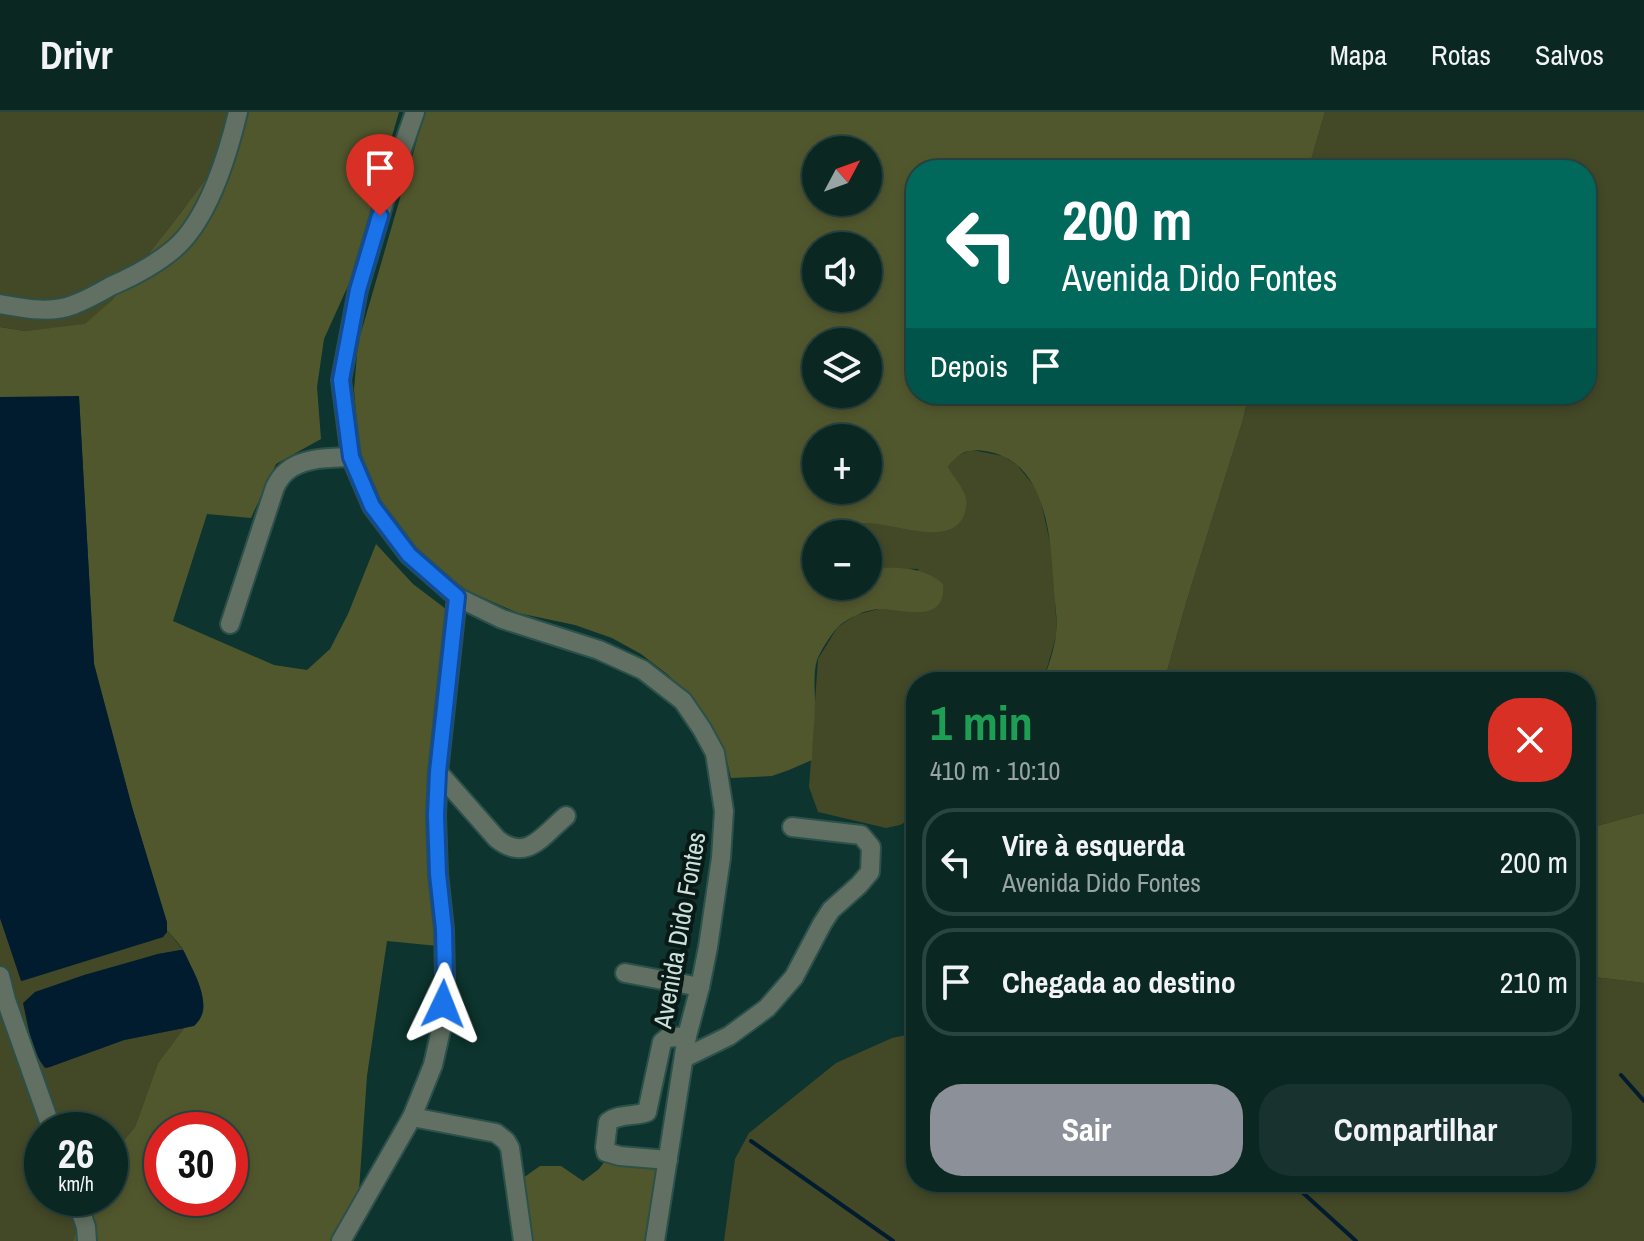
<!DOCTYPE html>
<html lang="pt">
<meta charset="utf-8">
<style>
body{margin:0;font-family:"Archivo Narrow",sans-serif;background:#18332f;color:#f1f3f6;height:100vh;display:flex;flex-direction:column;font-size:30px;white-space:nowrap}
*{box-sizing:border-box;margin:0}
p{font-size:26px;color:#99a5a5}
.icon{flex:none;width:44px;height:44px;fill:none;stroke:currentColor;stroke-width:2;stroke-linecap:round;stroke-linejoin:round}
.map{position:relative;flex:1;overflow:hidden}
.details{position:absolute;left:906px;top:560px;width:690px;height:520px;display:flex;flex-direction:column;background:#0a2722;border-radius:32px;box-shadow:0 4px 12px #0003,0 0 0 2px #2a4440}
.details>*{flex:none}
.banner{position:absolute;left:906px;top:48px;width:690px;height:244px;border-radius:32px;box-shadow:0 4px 12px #0003,0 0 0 2px #2a4440;background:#00695c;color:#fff;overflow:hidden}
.needle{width:52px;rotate:49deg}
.tools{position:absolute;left:802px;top:24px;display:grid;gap:16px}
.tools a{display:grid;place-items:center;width:80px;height:80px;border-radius:50%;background:#0a2722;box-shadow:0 4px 12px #0003,0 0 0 2px #2a4440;font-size:40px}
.speed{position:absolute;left:24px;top:1000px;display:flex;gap:16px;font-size:40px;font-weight:700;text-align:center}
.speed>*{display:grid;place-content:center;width:104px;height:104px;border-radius:50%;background:#0a2722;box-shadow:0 4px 12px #0003,0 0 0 2px #2a4440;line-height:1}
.speed small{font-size:20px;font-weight:400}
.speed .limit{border:12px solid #d22;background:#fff;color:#111}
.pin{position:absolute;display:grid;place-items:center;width:68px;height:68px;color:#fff;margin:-82px -34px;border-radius:50% 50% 50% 0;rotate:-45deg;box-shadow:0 0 8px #0007}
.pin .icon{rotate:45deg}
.me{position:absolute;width:88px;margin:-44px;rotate:2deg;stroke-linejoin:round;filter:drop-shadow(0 0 6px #0008)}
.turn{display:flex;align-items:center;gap:28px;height:168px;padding:0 24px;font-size:36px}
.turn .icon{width:104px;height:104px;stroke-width:2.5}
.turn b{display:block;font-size:56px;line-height:68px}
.then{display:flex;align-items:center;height:76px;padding:0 24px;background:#0003;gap:16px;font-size:30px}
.round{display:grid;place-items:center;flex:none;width:84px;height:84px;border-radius:32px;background:#18332f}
.summary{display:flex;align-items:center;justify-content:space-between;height:136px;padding:0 24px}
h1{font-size:48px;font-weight:700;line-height:60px;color:#1e9e55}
.button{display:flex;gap:16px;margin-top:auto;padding:16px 24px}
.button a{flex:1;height:92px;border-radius:32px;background:#8c9099;color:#fff;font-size:32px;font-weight:700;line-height:92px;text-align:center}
.button a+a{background:#18332f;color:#f1f3f6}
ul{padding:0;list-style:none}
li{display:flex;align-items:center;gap:24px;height:108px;margin:0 16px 12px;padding:0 8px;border:4px solid #2a4440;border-radius:32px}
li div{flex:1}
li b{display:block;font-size:30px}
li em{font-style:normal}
header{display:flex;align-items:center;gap:48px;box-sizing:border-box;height:112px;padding:0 40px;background:#0a2722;border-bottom:2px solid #2a4440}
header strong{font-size:38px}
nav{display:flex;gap:44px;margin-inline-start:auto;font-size:28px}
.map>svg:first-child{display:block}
.green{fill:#434827}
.forest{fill:#51572d;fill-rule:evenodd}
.water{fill:#021c2f}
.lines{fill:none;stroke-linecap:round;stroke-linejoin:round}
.stream{stroke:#021c2f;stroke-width:4}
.minor-casing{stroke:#2c504a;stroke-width:22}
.minor{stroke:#617062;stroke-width:18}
.route-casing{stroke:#114b97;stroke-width:20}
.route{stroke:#1a73e8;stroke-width:14}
.labels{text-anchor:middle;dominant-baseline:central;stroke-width:8;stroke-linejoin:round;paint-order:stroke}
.street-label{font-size:26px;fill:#cde1dc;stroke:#091916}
</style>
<header>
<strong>Drivr</strong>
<nav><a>Mapa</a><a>Rotas</a><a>Salvos</a></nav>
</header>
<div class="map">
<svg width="1644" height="1129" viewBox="0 0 1644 1129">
<rect width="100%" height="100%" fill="#0d342e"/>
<g class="green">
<path d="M0,0h242l-25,52 -41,55 -64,81 -27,25 -60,6 -25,-4z"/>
<path d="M1325,0h319v701l-58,16v-147h-422l22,-79 56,-180 7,-29h337v-224h-278z"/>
<path d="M972,338l31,6 14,9 22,27 13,60 5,81 -14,49h-127v134l-16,9 -14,3 -68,-16 -9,-25 9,-128 19,-31 18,-13 24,-6 40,-40 -51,-1v-34h-24l2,-5 16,-6 101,-33 -11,-14 -4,-9 8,-11z"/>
<path d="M0,806l22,63 141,-44 4,-5 -1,-3 17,21 -25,4 -123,38c0,25 -7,56 11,76l78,-28 60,-12 -26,35 -23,64 -25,30v-27h-68v68h36l-2,34 -3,9h-73z"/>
<path d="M1586,864l58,7v258h-920l11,-82 14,-26 87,-70 56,-25 24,-5v149h670z"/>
</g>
<g class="forest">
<path d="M242,0h157l-48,167 -27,60 -7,48 4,52 -45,25 -25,54 -44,-4 -34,107 101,44 33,5 23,-21 18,-35 28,-70 37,40 33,25 -16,226 8,111 -51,-5 -20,135 -8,114 -26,51h-260l3,-9 1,-33 33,-1v-41l25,-30 23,-64 26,-35c31,-7 18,-36 9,-57 -4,-7 -6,-16 -11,-23 -5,-7 -11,-13 -16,-19v-7l-34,-115 -38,-143 -15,-267h-79v-70l25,4 60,-7 27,-24 64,-81 41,-55zM162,1018h68v68h-68z"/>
<path d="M425,0h900l-17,58h-392v224h333l-7,29 -56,180 -22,79h-121c5,-15 11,-32 13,-47 2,-14 -1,-30 -2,-43 -3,-48 -5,-127 -64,-140 -19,-4 -30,-2 -42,15 5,10 13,17 16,26 3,7 3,12 1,19 -11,39 -73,9 -101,11 -6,0 -12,4 -18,6l-2,5h-28v52h52v-18c28,0 53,-3 75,16 4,40 -38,26 -61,25 -16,0 -34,8 -45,19 -7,8 -16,22 -20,32 -4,14 -2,30 -2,44 0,19 -3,37 -3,56l-23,10 -17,6 -41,2 -6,-25 -14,-29 -27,-34 -17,-16 -26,-20 -29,-16 -37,-13 -57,-12 -50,-22 -26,-18 -28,-27 -24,-28 -17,-32 -14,-37 -5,-60 4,-46zM816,38h52v52h-52zM816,134h52v52h-52zM816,230h52v52h-52zM816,326h52v52h-52z"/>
<path d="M1644,701v170l-58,-7v-147z"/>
<path d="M607,1046l53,6 -15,77h-117l-5,-63 17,-12h21l22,15 16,-12z"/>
</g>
<g class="water">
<path d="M79,284l15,268 38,143 35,115v10l-4,5 -142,44 -21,-63v-521z"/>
<path d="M180,838h3c10,21 33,56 11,76l-70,14 -74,27 -5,1c-14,-17 -17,-43 -22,-65l12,-11 49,-17 74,-21z"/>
</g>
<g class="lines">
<g class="stream">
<path d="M1621,963l23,26"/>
<path d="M751,1029l142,100"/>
<path d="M1291,1070l65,59"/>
</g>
<defs>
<g id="minor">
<path d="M415,0l-28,80 -29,98 -17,90 10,77 21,49 37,49 48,42 45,22 97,31 44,20 40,31 19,28 13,24 9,58 -3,47 -13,89 -8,40 -13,49 -32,205"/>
<path d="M0,192c23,4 50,10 73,1 13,-5 26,-12 38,-19 23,-10 44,-21 63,-37 34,-29 54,-95 64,-137"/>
<path d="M230,512l45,-137c3,-6 7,-12 12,-16 16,-14 44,-13 64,-14"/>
<path d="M438,660l59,67c30,24 46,-4 69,-23"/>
<path d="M625,861l75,14"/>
<path d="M0,864l6,24 46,130"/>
<path d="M684,946l45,-22 38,-28 27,-31 28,-53 9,-14 28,-25 11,-13 1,-25 -10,-12 -69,-8"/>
<path d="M412,1005l84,16 10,8 4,7 13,93"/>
<path d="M668,1048l-48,-4 -14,-4 -1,-5 3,-25c12,-9 26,-5 39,-10l15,-70 5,-4 20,-2"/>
<path d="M76,1086l10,29 1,14"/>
<path d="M341,1129l71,-124 21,-52 8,-35 4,-53 -1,-48 -6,-55 -2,-59 2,-43 19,-175"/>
</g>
</defs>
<use href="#minor" class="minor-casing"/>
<use href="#minor" class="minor"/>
</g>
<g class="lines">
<defs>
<path id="route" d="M380,104l-22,74 -17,90 10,77 21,49 37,49 48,42 -19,175 -2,43 2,59 6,55 1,48 -2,27"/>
</defs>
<use href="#route" class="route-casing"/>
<use href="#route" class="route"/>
</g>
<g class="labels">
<g class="street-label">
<text transform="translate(679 818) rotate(-80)">Avenida Dido Fontes</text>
</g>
</g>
</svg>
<div class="tools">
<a><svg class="needle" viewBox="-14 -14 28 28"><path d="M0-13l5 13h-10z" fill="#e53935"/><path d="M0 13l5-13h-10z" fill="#99a5a5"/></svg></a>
<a><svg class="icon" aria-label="sound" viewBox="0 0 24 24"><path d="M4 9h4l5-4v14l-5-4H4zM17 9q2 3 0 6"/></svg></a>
<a><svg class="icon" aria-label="layers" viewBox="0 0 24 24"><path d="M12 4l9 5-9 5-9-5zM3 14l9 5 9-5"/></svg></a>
<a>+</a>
<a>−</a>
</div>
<div class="speed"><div>26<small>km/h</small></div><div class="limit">30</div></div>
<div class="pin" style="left:380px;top:104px;background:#d93025"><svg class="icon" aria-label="arrive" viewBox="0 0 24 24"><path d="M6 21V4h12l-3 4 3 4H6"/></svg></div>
<svg class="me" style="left:443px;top:892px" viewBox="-20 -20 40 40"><path d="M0-17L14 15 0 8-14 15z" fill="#1a73e8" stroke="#fff" stroke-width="4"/></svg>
<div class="banner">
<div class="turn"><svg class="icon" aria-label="left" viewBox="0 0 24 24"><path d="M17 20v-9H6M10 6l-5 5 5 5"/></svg><div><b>200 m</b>Avenida Dido Fontes</div></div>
<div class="then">Depois<svg class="icon" aria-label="arrive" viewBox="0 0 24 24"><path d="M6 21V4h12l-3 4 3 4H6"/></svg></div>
</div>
<section class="details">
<div class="summary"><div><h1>1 min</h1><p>410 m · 10:10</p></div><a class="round" style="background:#d93025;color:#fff"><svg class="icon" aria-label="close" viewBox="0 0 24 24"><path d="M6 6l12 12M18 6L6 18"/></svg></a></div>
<ul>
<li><svg class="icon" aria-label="left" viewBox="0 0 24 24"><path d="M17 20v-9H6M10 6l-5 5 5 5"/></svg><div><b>Vire à esquerda</b><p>Avenida Dido Fontes</p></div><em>200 m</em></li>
<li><svg class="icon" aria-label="arrive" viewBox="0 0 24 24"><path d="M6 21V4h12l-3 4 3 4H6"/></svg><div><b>Chegada ao destino</b></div><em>210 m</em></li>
</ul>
<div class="button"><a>Sair</a><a>Compartilhar</a></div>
</section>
</div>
